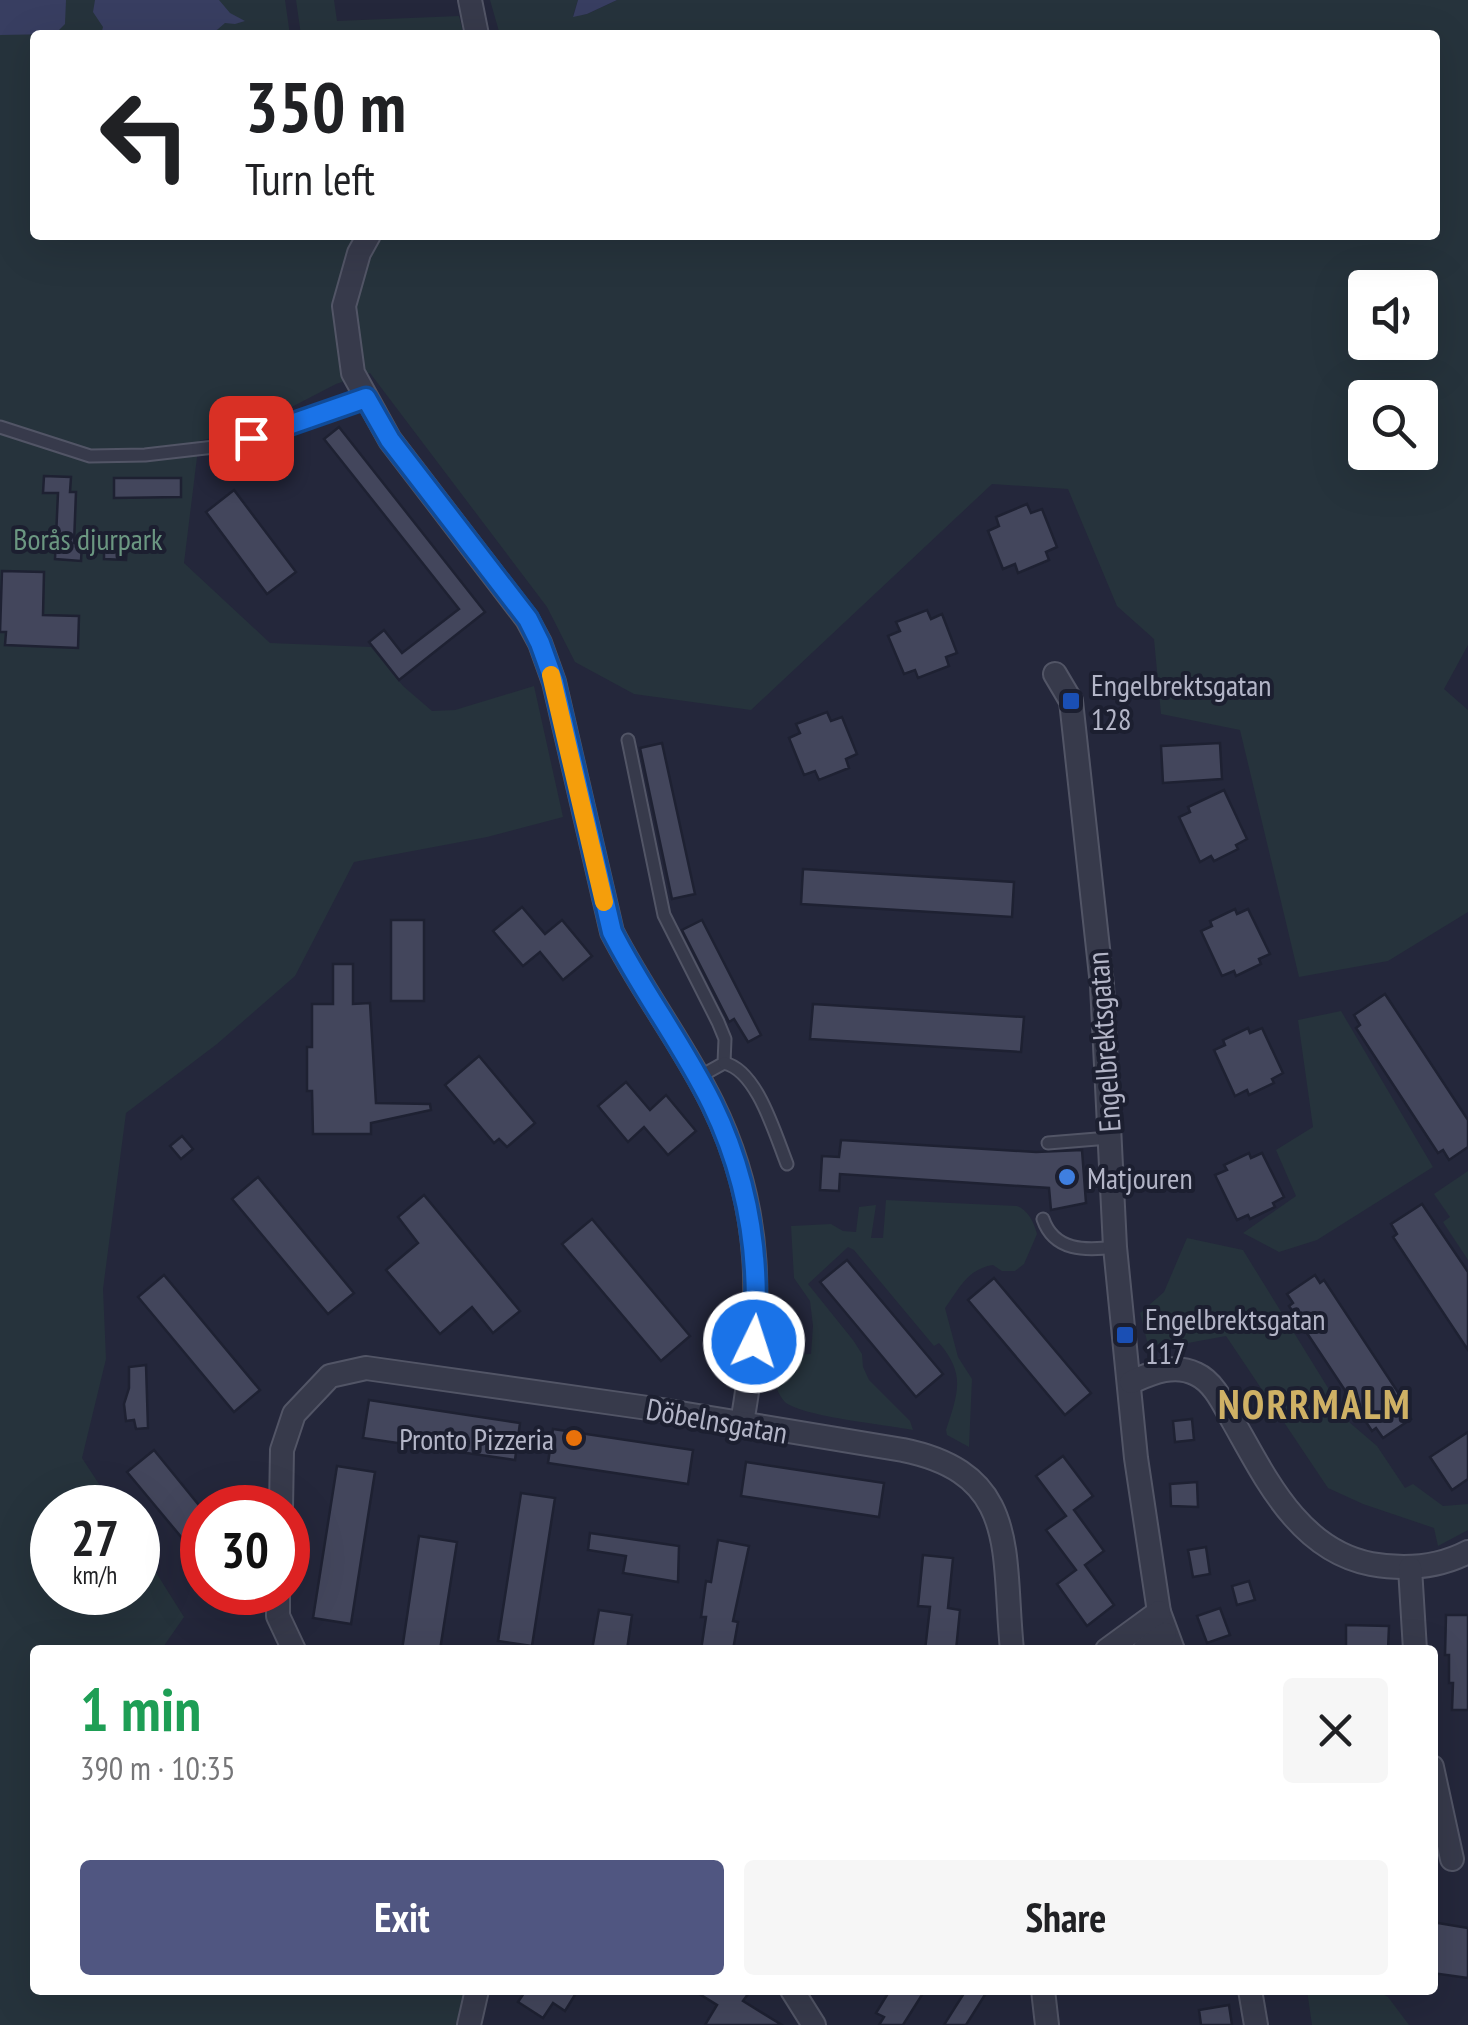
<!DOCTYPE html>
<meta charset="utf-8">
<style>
body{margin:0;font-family:"PT Sans Narrow",sans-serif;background:#f6f6f6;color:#202124;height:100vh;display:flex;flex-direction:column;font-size:38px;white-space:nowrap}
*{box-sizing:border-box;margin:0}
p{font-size:32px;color:#757577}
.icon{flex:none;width:55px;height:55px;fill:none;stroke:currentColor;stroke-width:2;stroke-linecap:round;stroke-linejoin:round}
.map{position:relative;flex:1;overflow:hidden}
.panel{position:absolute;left:30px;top:1645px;width:1408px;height:350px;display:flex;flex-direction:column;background:#fff;border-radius:10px;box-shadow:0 10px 40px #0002}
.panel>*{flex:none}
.hud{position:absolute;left:30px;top:30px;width:1410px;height:210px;border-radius:10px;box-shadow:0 10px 40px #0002;background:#fff;color:#202124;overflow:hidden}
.controls{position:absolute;left:1348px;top:270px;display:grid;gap:20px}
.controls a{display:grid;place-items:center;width:90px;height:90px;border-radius:10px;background:#fff;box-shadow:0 10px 40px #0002;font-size:50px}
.speed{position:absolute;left:30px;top:1485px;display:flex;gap:20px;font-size:50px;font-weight:700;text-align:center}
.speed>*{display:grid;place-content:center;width:130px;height:130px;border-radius:50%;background:#fff;box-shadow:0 10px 40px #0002;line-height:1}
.speed small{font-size:25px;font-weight:400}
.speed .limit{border:15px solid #d22;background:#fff;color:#111}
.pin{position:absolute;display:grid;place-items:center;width:85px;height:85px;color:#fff;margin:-42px;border-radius:20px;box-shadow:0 5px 15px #0006}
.me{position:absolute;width:110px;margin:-55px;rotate:4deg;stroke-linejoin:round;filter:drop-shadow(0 0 8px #0008)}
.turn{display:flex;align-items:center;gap:35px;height:210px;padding:0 50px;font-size:45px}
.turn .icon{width:130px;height:130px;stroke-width:2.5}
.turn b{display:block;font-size:70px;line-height:85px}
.round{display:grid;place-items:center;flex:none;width:105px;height:105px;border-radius:10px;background:#f6f6f6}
.overview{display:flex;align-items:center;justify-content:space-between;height:170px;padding:0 50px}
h1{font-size:60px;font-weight:600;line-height:75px;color:#1e9e55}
.primary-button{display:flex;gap:20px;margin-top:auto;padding:20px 50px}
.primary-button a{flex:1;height:115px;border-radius:10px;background:#505681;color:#fff;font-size:40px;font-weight:600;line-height:115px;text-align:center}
.primary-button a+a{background:#f6f6f6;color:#202124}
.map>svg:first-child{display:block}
.green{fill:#26333c;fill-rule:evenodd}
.water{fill:#383e61}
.building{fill:#43465c;stroke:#1e2132;stroke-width:2.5}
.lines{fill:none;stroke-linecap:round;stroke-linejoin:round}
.lane-casing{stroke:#525566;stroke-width:15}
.street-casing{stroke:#525566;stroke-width:26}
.lane{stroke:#373a4b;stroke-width:11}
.street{stroke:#373a4b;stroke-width:22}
.route-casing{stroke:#114b97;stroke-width:25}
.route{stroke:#1a73e8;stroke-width:18}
.slow{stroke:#f59e0b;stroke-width:18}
.transit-dot{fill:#1a4fb4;stroke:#1c1f30;stroke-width:4}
.shop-dot{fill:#3f7fe0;stroke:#1c1f30;stroke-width:4}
.food-dot{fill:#e8710a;stroke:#1c1f30;stroke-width:4}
.labels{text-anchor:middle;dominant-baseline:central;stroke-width:8;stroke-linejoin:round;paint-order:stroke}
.park-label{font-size:30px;fill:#6b9781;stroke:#1c1f30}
.poi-label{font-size:30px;fill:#b3b5c7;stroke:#1c1f30;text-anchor:start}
.street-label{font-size:30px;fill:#b3b5c7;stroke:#1c1f30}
.district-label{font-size:40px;font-weight:bold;letter-spacing:2.5px;fill:#cfb165;stroke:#1c1f30}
</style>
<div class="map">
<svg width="1468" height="2025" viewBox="0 0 1468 2025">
<rect width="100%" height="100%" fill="#24273b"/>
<g class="green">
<path d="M0,0h285l5,35h-255v200h1400v-200h-935l-10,-35h88l-5,16 14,-2 30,-14h851v645l-24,44 24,21v202l-80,49 -89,16 -59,-247 -79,-16 -7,-75 -37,-33 -49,-117 -76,-5 -241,226 -117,-16 -59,-32 -28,-55 -177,-234 -34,11 -89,46 -48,11 -15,122 86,80 101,4 32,39 29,25 23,-1 79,-24 29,131 -76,20 -133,25 -59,114 -78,68 -91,69 -23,176 3,70 -24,99 32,49 -62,1v84h86v-48l46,73 -23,33h-126v340h429l-8,35h-456zM1365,288h55v54h-55zM1365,398h55v54h-55z"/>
<path d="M296,0h38l3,21 122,-5 5,19h-163z"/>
<path d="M1341,1011l92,156 -116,73 -38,12 -36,-19 53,-37 -20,-46 37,-23 -15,-107z"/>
<path d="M1468,1171v89l-25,-38 7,-5 -16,-23z"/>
<path d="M886,1200l131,6c11,4 17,16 20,28l-13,30 -9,7h-13l-9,-6c-26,4 -34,24 -48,43l13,49 14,22 -3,68 -22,-12 -1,-5c12,-37 20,-56 -7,-87l-5,3 -80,-96 -6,-3 -40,37 45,56 9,14 1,13 6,13 41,41 3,9c-25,-5 -116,-14 -129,-29 -11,-13 -9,-28 -10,-45l37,-2 2,-28 -3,-25 -16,-23 -3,-52 40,-2 12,7 13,1 3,-25 17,-2 -5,33h12z"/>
<path d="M1187,1238l56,12 106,172 28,24 28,42 8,-4 30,22 25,-2v26l-30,16 -4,-18 -71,-24 -35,-16 -102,-152 -65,12 -14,-7 -7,-28 24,-21z"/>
<path d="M1307,1990h68l13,7 21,28h-97z"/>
</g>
<g class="water">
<path d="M0,0h66l-1,24 -10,10 -55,1z"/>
<path d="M95,0h124l11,13 15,8 -10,3 -10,-1 -14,12h-53l-27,-5 -29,1 1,-4 -10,-15z"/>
<path d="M578,0h39l-30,14 -14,3z"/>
</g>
<g class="building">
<path d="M339,427l146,185 -86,68 -30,-38 15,-12 18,23 57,-44 -135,-170z"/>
<path d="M44,476l27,1 -1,15h6l-2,51h8l-1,18 -26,-2 3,-66h-15z"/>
<path d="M114,478h67v19l-67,1z"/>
<path d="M234,490l62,82 -29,22 -61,-82z"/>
<path d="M1027,504l4,9 11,-4 15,38 -11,5 3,8 -31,13 -3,-9 -12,5 -15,-38 11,-5 -3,-9z"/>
<path d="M104,543l23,2 -1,15 -22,-1z"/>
<path d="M2,571l42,1 -1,43 36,1 -1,32 -73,-3 1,-13h-6z"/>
<path d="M927,610l4,9 11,-5 15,39 -11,4 3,9 -31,12 -3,-8 -11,4 -16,-38 12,-5 -4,-9z"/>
<path d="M827,712l4,9 11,-4 15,37 -11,5 3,9 -30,12 -4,-9 -11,4 -15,-37 11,-5 -4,-9z"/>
<path d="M662,743l33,151 -23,5 -32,-151z"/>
<path d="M1220,743l2,36 -59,4 -2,-37z"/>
<path d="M1224,790l23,49 -11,6 2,4 -24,12 -3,-5 -11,6 -21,-45 11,-5 -2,-5z"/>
<path d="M803,869l211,13 -2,35 -211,-13z"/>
<path d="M522,907l23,27 17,-14 30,36 -29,24 -23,-28 -17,14 -30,-35z"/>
<path d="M1235,909l2,5 11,-5 22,45 -11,5 2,5 -25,12 -2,-5 -12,5 -21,-45 11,-5 -2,-5z"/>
<rect x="391" y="920" width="33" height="81"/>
<path d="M702,920l59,115 -13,7 -14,-23 -5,3 -47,-92z"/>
<path d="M333,964h20v40l17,-1 6,100 54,1 1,6 -60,13v11h-58l-1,-43h-5v-44h5v-43h21z"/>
<path d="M1385,994l83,126v27l-19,13 -6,-10 -5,3 -82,-125 4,-3 -6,-10z"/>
<path d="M813,1004l211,13 -3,35 -211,-13z"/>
<path d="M1248,1028l2,5 12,-5 21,45 -11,6 2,4 -25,12 -2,-5 -12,6 -21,-46 11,-5 -2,-5z"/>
<path d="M479,1056l56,67 -28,24 -8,-8 -5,4 -49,-58z"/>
<path d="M626,1082l24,28 16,-15 30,36 -28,24 -24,-28 -16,15 -30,-36z"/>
<path d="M182,1136l11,13 -12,10 -11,-13z"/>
<path d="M841,1140l195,12 46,-2 4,53 -35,7 -2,-22 -209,-14 -1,17 -19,-1 2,-34 17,1z"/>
<path d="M1249,1153l2,5 11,-5 22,44 -11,6 2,4 -25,12 -2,-4 -11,5 -22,-45 12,-5 -3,-5z"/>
<path d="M258,1177l96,116 -26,21 -96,-115z"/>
<path d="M424,1195l96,116 -27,22 -21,-26 -32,27 -54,-64 32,-27 -20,-26z"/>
<path d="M1422,1204l46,68v78l-75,-113 4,-3 -6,-10z"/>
<path d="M592,1219l98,117 -29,25 -99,-117z"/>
<path d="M847,1260l96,114 -27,23 -96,-115z"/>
<path d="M164,1275l96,115 -26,22 -96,-115z"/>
<path d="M1315,1275l5,8 4,-3 85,129 -4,3 6,7 -28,19 -7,-10 -4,3 -83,-125 4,-3 -6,-9z"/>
<path d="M994,1278l97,115 -26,22 -97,-115z"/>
<path d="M146,1365l2,63 -12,1 -2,-9 -8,1 -2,-17 5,-16v-21z"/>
<path d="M369,1400l151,23 -5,37 -152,-22z"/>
<path d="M1192,1419l2,21 -19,2 -2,-21z"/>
<path d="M553,1429l140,21 -5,34 -140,-21z"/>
<path d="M1468,1432v47l-16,11 -22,-33z"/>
<path d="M154,1450l48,59v53l-75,-90z"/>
<path d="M1063,1456l30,40 -19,14 30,41 -19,14 29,40 -27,21 -30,-42 19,-14 -30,-40 20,-14 -30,-40z"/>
<path d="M746,1462l138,21 -5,34 -138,-21z"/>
<path d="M337,1466l38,6 -24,152 -38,-6z"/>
<path d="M1197,1482l1,25 -27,-1 -1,-22z"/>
<path d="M521,1493l34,5 -23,148 -34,-5z"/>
<path d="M590,1533l89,13 -1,36 -55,-9 3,-17 -38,-6z"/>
<path d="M419,1536l38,6 -17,108h-38z"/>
<path d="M718,1540l31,6 -16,75 5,1 -5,28h-32l5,-33h-5l5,-36 5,1z"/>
<path d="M1206,1547l4,27 -17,3 -5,-27z"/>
<path d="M923,1555l30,3 -5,50 12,2 -4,40h-31l5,-43 -12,-1z"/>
<path d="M1249,1581l6,19 -18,5 -5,-19z"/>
<path d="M1220,1608l10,27 -23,8 -10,-27z"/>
<path d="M599,1610l33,5 -5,35h-35z"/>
<path d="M1446,1615h22v95h-16l1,-27h-4v-28h-4z"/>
<path d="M1346,1625l43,1 -1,24h-42z"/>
<path d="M1432,1922l36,6v50l-36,-5z"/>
<path d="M526,1990h52l-13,21 -12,-8 -10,15 -25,-16z"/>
<path d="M693,1990h58l-8,11 39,24h-77l12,-20z"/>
<path d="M890,1990h35l-22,35h-24l5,-8 -8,-4z"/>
<path d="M966,1990h22l-22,35h-22z"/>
<path d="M1229,2005l3,20h-31l-2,-15z"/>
</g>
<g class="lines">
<defs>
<g id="lane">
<path d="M0,427l90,29 55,-1 78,-9 142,-48"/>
<path d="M628,740l36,175 54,107 7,17 -1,24 -27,15"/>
<path d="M724,1063c33,7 51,71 63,101"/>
<path d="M1048,1143l61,-5"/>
<path d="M1043,1219c11,32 42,32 72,28"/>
</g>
<g id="street">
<path d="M470,0l7,35"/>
<path d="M369,235l-10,18 -15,53 9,67 37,67 137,179 13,24 14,39 58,250c30,59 71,112 100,171 53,107 50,206 30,320"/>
<path d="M1055,674l16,27 31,284 13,262 21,211 23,154 14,38"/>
<path d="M1131,1382c21,-9 43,-19 65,-8 18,8 28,31 37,47 33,58 66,129 138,143 34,6 66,4 97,-12"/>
<path d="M281,1508l1,-58 12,-36 36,-38 36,-8 296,42 241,40c118,24 99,104 109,200"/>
<path d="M1410,1568l5,82"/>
<path d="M278,1592v24l16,34"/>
<path d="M1107,1650l52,-38"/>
<path d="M1144,1650l21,-16"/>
<path d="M1432,1767l20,92"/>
<path d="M792,1990l22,35"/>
<path d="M1043,1990l4,35"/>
<path d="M1250,1990l6,35"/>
<path d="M469,2025l8,-35"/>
</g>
</defs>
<use href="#lane" class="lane-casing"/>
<use href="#street" class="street-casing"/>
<use href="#lane" class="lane"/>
<use href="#street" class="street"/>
</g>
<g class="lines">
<defs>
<path id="route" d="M251,438l115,-40 24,42 138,179 12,24 14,39 58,250c30,59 71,113 100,172 37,76 49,154 42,238"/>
</defs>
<use href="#route" class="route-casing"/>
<use href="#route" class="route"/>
<path class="slow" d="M551,675l53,227"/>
</g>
<g class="transit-dot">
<rect x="1061" y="691" width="20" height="20" rx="5"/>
<rect x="1115" y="1325" width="20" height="20" rx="5"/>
</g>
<circle class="shop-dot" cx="1067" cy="1177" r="10"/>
<circle class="food-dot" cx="574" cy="1438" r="10"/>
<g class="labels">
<g class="park-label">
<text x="88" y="538">Borås djurpark</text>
</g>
<g class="poi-label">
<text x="1091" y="684">Engelbrektsgatan<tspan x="1091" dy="34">128</tspan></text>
<text x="1087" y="1177">Matjouren</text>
<text x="1145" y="1318">Engelbrektsgatan<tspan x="1145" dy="34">117</tspan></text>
<text x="554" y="1438" text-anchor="end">Pronto Pizzeria</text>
</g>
<g class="street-label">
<text transform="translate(1103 1042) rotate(-94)">Engelbrektsgatan</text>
<text transform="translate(717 1420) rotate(10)">Döbelnsgatan</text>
</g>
<g class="district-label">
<text x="1315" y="1404">NORRMALM</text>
</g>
</g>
</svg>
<div class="controls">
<a><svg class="icon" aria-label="sound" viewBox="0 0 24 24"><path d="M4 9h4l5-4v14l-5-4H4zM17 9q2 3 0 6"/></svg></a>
<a><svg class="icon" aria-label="search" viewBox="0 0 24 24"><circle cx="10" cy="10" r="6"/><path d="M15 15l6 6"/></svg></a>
</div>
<div class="speed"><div>27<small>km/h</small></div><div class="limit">30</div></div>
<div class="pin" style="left:251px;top:438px;background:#d93025"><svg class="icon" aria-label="arrive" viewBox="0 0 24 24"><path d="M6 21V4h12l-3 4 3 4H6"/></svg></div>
<svg class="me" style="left:754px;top:1342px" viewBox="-20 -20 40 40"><circle r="17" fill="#1a73e8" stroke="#fff" stroke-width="3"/><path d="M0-11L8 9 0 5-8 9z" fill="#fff"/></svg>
<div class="hud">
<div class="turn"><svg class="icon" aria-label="left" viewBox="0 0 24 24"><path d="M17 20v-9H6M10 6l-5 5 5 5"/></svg><div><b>350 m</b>Turn left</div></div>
</div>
<section class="panel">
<div class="overview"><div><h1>1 min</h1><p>390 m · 10:35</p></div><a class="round"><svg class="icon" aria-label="close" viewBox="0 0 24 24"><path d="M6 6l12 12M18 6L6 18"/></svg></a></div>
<div class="primary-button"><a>Exit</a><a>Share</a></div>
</section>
</div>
